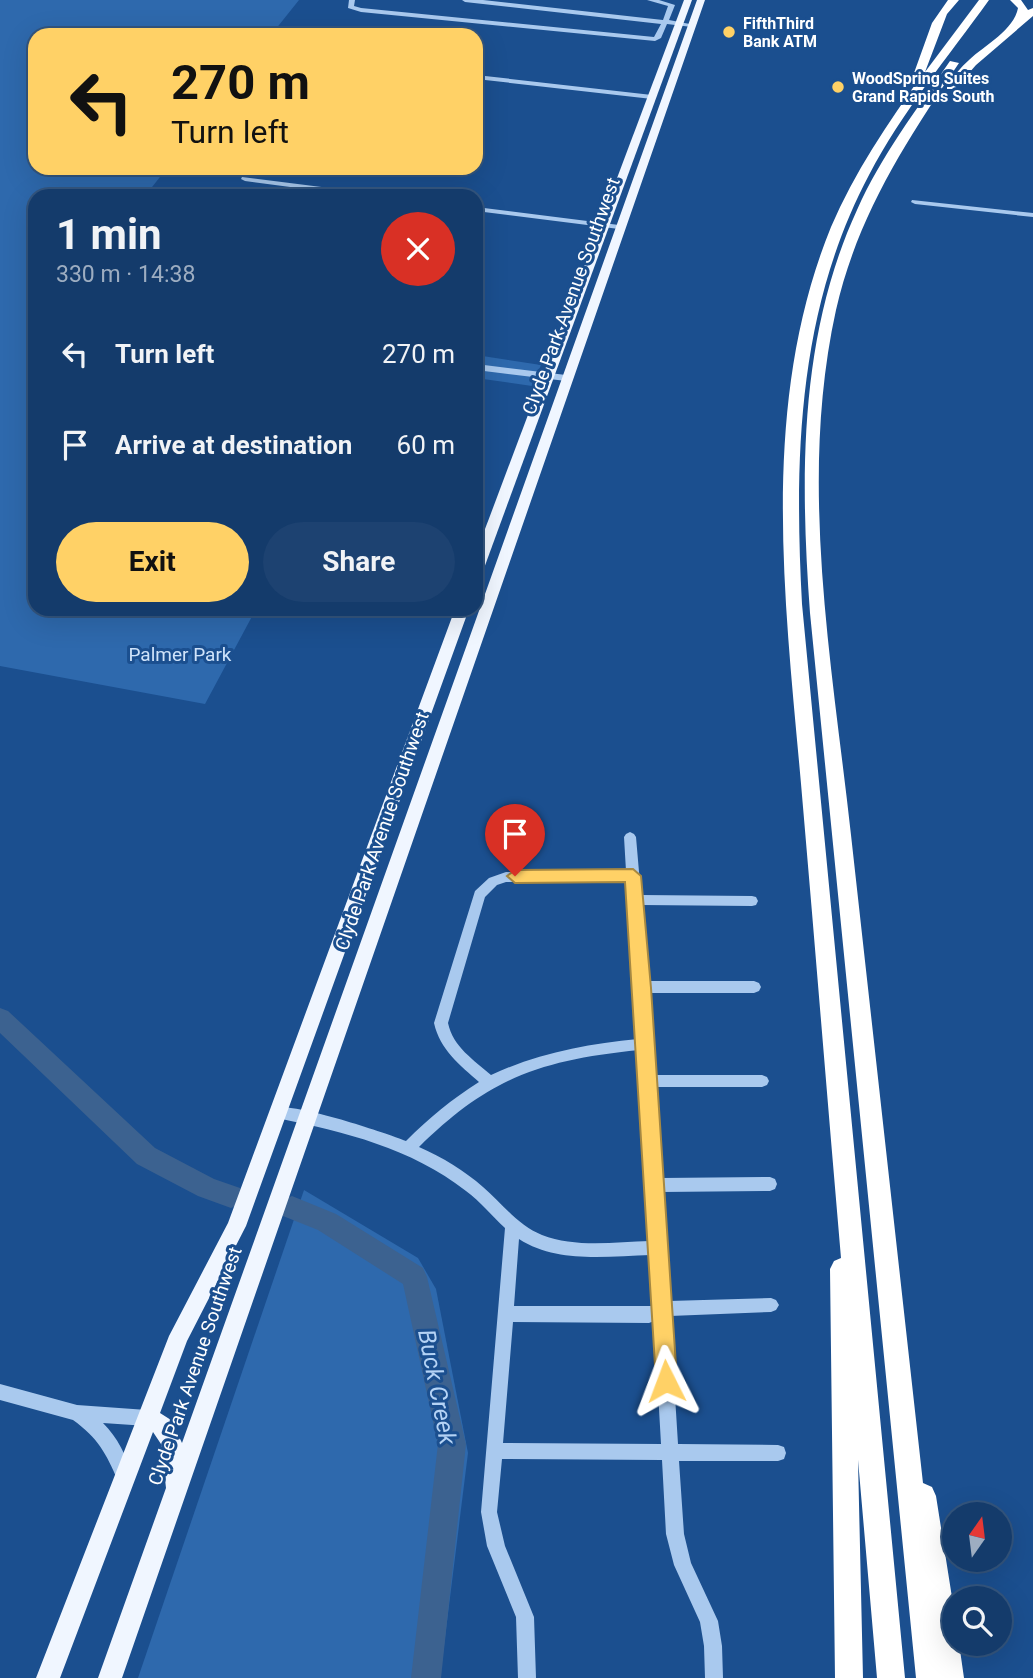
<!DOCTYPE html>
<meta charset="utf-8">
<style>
body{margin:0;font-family:Roboto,sans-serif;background:#1d4271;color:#f1f3f6;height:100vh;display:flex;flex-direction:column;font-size:26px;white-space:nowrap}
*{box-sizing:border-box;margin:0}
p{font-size:23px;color:#9dadc1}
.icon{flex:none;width:38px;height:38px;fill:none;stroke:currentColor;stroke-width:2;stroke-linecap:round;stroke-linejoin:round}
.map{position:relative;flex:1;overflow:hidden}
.details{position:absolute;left:28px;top:189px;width:455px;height:427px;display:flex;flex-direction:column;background:#143b6b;border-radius:21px;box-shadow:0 7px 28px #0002,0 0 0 2px #33557e}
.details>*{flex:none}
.guide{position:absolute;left:28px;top:28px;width:455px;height:147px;border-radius:21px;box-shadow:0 7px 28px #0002,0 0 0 2px #33557e;background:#ffd166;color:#111;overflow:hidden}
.needle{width:46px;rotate:14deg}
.controls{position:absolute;left:942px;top:1502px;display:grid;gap:14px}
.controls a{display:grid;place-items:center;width:70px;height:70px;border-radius:50%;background:#143b6b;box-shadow:0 7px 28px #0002,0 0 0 2px #33557e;font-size:35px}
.pin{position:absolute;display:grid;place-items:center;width:60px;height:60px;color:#fff;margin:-72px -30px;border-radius:50% 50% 50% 0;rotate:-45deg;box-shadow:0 0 7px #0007}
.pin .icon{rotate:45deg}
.me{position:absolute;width:77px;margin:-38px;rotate:357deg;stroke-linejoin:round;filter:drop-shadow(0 0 5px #0008)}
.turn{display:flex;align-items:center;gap:24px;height:147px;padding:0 28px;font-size:32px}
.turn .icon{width:91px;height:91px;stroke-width:2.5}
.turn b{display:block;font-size:49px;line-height:60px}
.round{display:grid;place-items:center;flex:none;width:74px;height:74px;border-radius:37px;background:#1d4271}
.head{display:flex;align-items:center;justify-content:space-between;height:119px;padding:0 28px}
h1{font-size:42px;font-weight:700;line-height:52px}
.button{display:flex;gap:14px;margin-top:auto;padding:14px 28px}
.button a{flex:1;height:80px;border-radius:42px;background:#ffd166;color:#111;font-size:28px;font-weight:700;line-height:80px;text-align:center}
.button a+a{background:#1d4271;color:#f1f3f6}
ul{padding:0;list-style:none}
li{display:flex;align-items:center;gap:21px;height:91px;padding:0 28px}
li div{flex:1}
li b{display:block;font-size:26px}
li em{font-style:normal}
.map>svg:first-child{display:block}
.green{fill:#2e69ad}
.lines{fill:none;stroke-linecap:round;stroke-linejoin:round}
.river{fill:#3c6290;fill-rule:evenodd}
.minor{fill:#a9c9ee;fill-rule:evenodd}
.major{fill:#f0f6ff;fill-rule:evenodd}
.highway{fill:#fff;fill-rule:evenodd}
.route{fill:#ffd166;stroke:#a68842;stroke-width:2}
.poi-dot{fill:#ffd166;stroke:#1b4f8f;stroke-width:2.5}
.labels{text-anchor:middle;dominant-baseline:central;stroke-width:6;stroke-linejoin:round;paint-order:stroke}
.far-poi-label{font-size:16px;font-weight:bold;fill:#fff;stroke:#1b4f8f;text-anchor:start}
.street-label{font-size:19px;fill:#fff;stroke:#1b4f8f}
.park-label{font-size:19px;fill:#cfe3fa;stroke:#1b4f8f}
.near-water-label{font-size:24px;font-style:italic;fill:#b5d3f5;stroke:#1b4f8f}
</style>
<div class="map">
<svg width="1033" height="1678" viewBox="0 0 1033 1678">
<rect width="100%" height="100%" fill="#1b4f8f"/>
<g class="green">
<path d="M0,0h299l-28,35h-236v133h132l-22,28h-110v413h221l-51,95 -205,-38z"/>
<path d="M476,355l65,10 -9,21 -56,-8z"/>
<path d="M304,1190l114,68 18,31 32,164 -28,225h-302z"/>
</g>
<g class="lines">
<g class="river">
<path d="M0,1008l8,3 147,137 59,31 26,9 4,8 -4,8 -9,4 -33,-12 -61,-32 -137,-131z"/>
<path d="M292,1196l44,18 87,54 4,9 39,167 -25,234h-30l27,-234 -35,-160 -85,-54 -35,-14 -4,-8 4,-8z"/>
</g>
<g class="minor">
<path d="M349,0h6l-1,6 7,2 293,29 7,-13 -196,-22 -3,-2h21l180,20 5,-14 -21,-6h12l16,5 -6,15 26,5 -3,2 -25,-3 -6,14 -6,3 -294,-29 -13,-4z"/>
<path d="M476,75l176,20 4,2 -4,2 -176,-20z"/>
<path d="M242,177l135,17 4,2h-22l-114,-15 -4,-2z"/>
<path d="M912,200l121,13v4l-118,-13 -4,-2z"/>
<path d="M476,207l143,18 4,2 -4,2 -143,-18z"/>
<path d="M476,364l90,11 5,3 -5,3 -90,-11z"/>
<path d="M630,832l4,2 2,3 5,58 111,1 4,1 2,4 -2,4 -4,1 -110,-1 6,76h106l5,2 2,4 -2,4 -5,2h-105l5,82h108l5,2 2,4 -2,4 -5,2h-107l6,91 109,-1 5,2 2,5 -2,5 -5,2 -108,1 7,109 102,-3 5,2 3,5 -3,5 -5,2 -101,4 8,128 100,1 6,2 2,6 -2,6 -6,2h-99l5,73 7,29 27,58 4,25 1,32h-18l-1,-32 -4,-24 -26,-57 -8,-31 -4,-74 -160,-1 -5,53 8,34 29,71 2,61h-18l-2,-61 -29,-71 -6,-34 24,-284c-13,-12 -24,-26 -39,-37 -55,-43 -121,-59 -189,-73l-5,-2 -2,-4 2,-4c19,-7 111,24 134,33 23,-23 46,-42 73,-59 -19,-17 -39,-32 -45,-59l41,-132 14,-13 17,-6 120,-1 -2,-34 2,-3zM627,881l11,158c-51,5 -100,14 -147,36 -17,-15 -38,-28 -43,-52l37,-126 12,-12 9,-3zM639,1050l11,191c-35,1 -75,7 -108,-6 -24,-9 -40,-32 -59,-48 -18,-16 -41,-30 -64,-40 71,-70 123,-87 220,-97zM519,1239c39,25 89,17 132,16l2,51h-139zM654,1321l7,123 -158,-1 10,-121 136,1z"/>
<path d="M0,1384l77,21 70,5 6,2 2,6 -2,6 -6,2 -44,-3c15,15 23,32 29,52l-2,6 -6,2 -6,-2c-12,-28 -20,-43 -45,-61l-73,-20z"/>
</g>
<g class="major">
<path d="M684,0h8l-209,571 -7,4v-22z"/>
<path d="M697,0h8l-583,1678h-24l68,-190 -5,-44 -8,-12 -93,246h-24l133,-342 59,-113 227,-614h14l-223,617 -59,115 -27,72 11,7 11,23z"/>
</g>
<g class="highway">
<path d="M948,0h11l-12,14 -22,58 54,-72h10c-41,57 -87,112 -120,175 -71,134 -75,281 -67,429l103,1074h-28l-19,-218 5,218h-28l-5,-409 4,-8 7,-3c-13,-150 -25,-301 -38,-451 -16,-192 -47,-396 28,-580 23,-54 57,-104 91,-152l-8,-2 18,-50z"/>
<path d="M1010,0h11l7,10 5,-2v8l-57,49 -21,24h-8v-4c7,-9 14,-18 22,-25 16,-15 45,-30 49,-52z"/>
<path d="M950,61l9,2c-53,78 -102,154 -123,247 -38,172 -4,353 15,525 24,216 48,432 72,648l9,4 4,9 18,114v33h5l5,35h-48l-106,-1065c-10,-136 -11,-277 47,-403 24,-54 60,-101 93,-149z"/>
</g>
</g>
<path class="route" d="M633,869l8,7 10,112 26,393 -3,7 -8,4 -7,-4 -3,-7 -31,-499 -110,1 -8,-7 8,-6z"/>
<g class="poi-dot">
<circle cx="729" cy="32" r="7"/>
<circle cx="838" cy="87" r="7"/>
</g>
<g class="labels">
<g class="far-poi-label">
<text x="743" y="23">FifthThird<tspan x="743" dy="18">Bank ATM</tspan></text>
<text x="852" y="78">WoodSpring Suites<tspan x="852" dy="18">Grand Rapids South</tspan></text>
</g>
<g class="street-label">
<text transform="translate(571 296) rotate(-70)">Clyde Park Avenue Southwest</text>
<text transform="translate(382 831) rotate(-71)">Clyde Park Avenue Southwest</text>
<text transform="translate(195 1366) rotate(-71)">Clyde Park Avenue Southwest</text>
</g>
<g class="park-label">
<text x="180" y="654">Palmer Park</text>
</g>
<g class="near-water-label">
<text transform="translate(437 1387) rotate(79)">Buck Creek</text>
</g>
</g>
</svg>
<div class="controls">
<a><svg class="needle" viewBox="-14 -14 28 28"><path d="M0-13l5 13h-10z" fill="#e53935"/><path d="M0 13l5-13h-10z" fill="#9dadc1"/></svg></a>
<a><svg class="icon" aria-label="search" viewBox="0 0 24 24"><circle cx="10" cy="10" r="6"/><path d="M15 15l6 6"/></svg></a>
</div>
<div class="pin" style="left:515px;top:876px;background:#d93025"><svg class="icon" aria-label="arrive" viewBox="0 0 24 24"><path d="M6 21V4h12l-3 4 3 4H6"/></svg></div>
<svg class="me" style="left:666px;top:1381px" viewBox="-20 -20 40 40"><path d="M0-17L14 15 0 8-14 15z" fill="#ffd166" stroke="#fff" stroke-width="4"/></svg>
<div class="guide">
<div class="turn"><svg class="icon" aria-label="left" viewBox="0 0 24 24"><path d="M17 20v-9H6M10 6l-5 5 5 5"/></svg><div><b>270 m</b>Turn left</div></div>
</div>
<section class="details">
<div class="head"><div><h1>1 min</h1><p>330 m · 14:38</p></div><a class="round" style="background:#d93025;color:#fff"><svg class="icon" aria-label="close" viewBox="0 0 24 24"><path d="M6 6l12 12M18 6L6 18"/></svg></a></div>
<ul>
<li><svg class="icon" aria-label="left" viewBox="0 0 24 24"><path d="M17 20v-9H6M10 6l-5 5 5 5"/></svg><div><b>Turn left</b></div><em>270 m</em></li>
<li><svg class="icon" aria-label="arrive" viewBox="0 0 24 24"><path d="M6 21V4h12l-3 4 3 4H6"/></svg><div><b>Arrive at destination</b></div><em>60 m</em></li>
</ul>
<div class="button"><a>Exit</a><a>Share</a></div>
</section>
</div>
